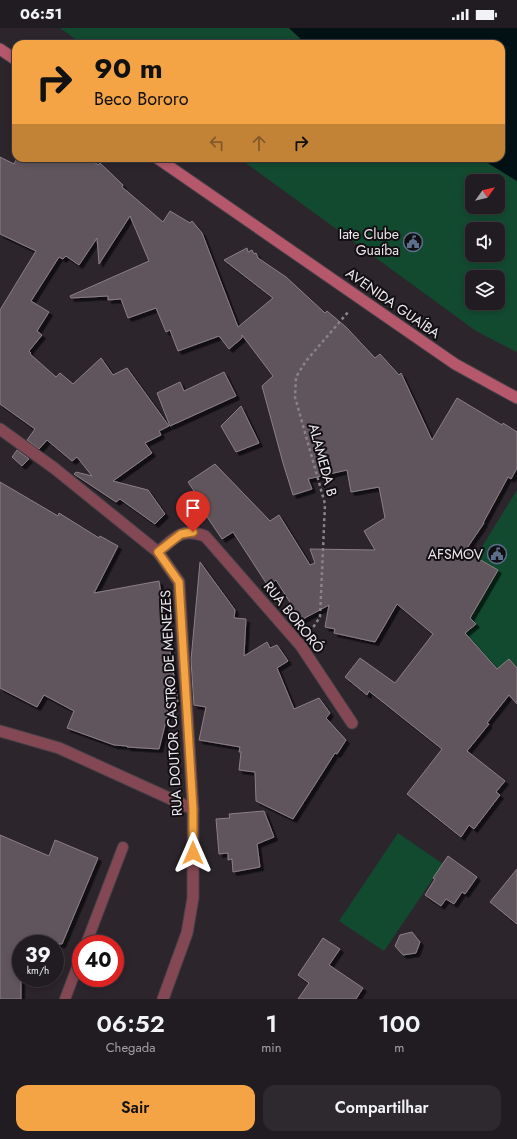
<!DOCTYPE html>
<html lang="pt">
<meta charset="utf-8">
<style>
body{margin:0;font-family:Jost,sans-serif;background:#2d292e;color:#f1f3f6;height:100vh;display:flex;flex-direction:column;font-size:15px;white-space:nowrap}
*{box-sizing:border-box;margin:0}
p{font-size:13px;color:#a2a1a5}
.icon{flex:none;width:22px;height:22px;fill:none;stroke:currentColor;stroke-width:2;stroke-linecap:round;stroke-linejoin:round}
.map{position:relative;height:971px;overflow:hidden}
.details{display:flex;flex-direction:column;background:#211c21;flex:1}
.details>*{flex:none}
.banner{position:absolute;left:12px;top:12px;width:493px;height:122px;border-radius:12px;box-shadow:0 2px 6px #0003,0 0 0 1px #3e3a3f;background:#f4a444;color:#111;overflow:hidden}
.needle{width:26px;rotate:56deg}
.tools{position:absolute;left:465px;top:146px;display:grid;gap:8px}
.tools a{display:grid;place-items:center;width:40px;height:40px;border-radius:8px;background:#211c21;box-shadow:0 2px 6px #0003,0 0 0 1px #3e3a3f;font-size:20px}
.speed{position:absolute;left:12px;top:907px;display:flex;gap:8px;font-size:20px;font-weight:700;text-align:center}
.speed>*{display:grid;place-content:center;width:52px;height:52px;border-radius:50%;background:#211c21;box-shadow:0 2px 6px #0003,0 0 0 1px #3e3a3f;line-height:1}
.speed small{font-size:10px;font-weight:400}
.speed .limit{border:6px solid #d22;background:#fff;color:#111}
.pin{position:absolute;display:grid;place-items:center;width:34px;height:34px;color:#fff;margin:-41px -17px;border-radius:50% 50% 50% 0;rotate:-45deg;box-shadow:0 0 4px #0007}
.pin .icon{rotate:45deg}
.me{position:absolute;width:44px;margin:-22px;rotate:0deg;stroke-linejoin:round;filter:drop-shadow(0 0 3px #0008)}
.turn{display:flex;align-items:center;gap:14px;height:84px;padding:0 16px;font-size:18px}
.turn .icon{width:52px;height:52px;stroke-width:2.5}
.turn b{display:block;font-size:28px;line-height:34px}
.lanes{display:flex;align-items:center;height:38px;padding:0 16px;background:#0003;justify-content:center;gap:20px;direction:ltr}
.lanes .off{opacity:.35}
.eta{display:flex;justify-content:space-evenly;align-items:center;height:68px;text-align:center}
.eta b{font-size:24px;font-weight:600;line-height:28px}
.cta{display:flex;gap:8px;margin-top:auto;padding:8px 16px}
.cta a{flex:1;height:46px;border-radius:12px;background:#f4a444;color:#111;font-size:16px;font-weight:600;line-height:46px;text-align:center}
.cta a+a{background:#2d292e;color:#f1f3f6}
.status{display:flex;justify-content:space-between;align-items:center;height:28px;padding:0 20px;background:#211c21;direction:ltr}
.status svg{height:11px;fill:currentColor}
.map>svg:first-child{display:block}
.green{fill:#124a30;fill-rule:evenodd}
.water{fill:#021214}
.building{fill:#60555b;stroke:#8b7f86;filter:url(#shadow)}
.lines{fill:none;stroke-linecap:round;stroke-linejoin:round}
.service-casing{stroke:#474047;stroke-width:12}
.minor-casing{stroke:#474047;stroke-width:13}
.tertiary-casing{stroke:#474047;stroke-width:13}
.secondary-casing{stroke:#474047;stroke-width:13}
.path{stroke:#898389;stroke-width:2.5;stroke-dasharray:3 3;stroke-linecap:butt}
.service{stroke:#834853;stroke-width:10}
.minor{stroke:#834853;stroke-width:11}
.tertiary{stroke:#834853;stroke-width:11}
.secondary{stroke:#b5586b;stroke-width:11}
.route-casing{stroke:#9f6b2c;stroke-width:10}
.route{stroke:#f4a444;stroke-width:7}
.labels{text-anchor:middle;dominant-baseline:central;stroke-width:4;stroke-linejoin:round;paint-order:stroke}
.poi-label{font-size:14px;fill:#ede8ed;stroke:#120f12;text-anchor:end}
.street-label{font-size:14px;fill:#ede8ed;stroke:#120f12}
</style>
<div class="status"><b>06:51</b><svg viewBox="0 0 49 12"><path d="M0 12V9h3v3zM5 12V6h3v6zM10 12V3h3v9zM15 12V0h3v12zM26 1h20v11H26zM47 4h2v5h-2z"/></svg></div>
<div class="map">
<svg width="517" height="971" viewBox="0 0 517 971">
<defs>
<filter id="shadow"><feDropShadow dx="3.5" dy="3.5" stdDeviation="0" flood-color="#0009"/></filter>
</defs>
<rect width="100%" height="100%" fill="#2c252c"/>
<g class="green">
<path d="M60,0h229l17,16h-224z"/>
<path d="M239,130h241l37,23v171l-41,-21zM472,153h26v26h-26zM472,201h26v26h-26zM472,249h26v26h-26z"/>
<path d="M517,462v209l-79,-81z"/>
<path d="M398,805l45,31 -59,87 -45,-30z"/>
</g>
<path class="water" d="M289,0h228v153l-37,-23h21v-114h-195z"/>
<g class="building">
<path d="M0,129l14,7 3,-6h72l9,7 2,-2 23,22 -1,2 41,35 7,-11 20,12 2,-2 10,12 36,94 35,-29 -49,-38 23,-12 1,4 4,-2 2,4 2,-1 2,5 28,19 39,36 2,-2 19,16 29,31 5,-4 19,21 2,-2 31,67 25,-42 45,27 1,-2 14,9v36l-6,11 -3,-2 -25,46h1l-19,28 33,19 -28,48 6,6 -11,9 32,36 12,-10 8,9v36l-8,-9 -22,28 2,1 -22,27 38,30 -9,11 4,3 -26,34 -5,-4 -8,12 -54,-43 35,-45 -73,-58 -2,4 -22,-18 15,-19 35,25 38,-49 -36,-30 -22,38 -41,-9 1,-4 -10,-2 4,-22 -28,15 -25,-40 -8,6 -35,-54 -11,7 -31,-46 3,-2 -6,-9 27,-18 55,57 9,-6 31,50 5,-2 -5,-14 65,1 -11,-19 21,-13 -6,-31 -28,5 -4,-22 -39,9 4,10 -19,6 -10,-32 -21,-77 11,-10 -31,-41v3l-13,11 -10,-13 -41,15 -8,-21 -4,2 -10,-24 -28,10 -7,-19 -13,1v-4l-37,2 -1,-2 79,-35 -19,-45 -31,48 -2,-26 -18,27 -13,-9 -3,3 -4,-2 -28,44 18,11 -12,19 5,4 -13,16 2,2 -1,1 26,23 4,-4 13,11 28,-26 12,17 14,-7 42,58 -10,5 2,4 -16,8 7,10 -39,28 35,9 17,24 -10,10 -35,-25 -4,3 -42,-28 2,-2 16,4 -15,-19 -5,4 -25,-21 -8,9 -12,-9 8,-11 -35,-25v-94l36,-59 -36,-17z"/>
<path d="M224,344l12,24 -66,30 -13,-33 23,-11 4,9z"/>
<path d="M241,378l18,37 -23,9 -15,-26z"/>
<path d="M17,422l12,9 -7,7 -10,-9z"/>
<path d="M0,454l58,34 1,-3 40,25 1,-2 18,10 -24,47 65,-12 19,121 -13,-3 3,14 -9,36 -32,-2v-1l-13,-1 -47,-17 7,-17 -30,-16 -7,12 -37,-19z"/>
<path d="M200,534l35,48 -1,8 12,1 -2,37 23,-14 3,6 7,-3 11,16 -11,7 17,41 25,-11 11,15 -4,5 20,22 -9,14 -2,-1 -42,66 -37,-18 -1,-29 -16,-2 2,-18h-2l1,-5 -41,-7 7,-33 -12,-2 -3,-45z"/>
<path d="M264,783l10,26 -17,7 3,23 -27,5 -1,-13 -4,1v-7l-9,1 -3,-35 14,-1 -1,-4z"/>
<path d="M0,807l49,21 6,-16 43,18 -36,86h-41v55h-21z"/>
<path d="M448,828l29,21 -12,17 -3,-2 -8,12 -8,-5 -5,7 -16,-11 10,-16 -2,-1z"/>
<path d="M517,841v55l-27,-22z"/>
<path d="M412,904l8,10 -4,11 -13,2 -8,-9 5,-11z"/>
<path d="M323,910l17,11 -11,16 34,23 -7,11h-58l11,-16 -11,-8z"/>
</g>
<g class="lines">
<defs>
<g id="service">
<path d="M86,916l37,-97"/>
<path d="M65,971l16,-42"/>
</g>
<g id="minor">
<path d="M158,524c18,-15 22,-24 47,-16l96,110 51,77"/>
<path d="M0,703l59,17 134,61"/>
</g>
<path id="tertiary" d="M0,401l54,39 104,84 21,30 14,227v89l-6,35 -24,66"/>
<g id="secondary">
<path d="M0,21l16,11"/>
<path d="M157,130l298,206 62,34"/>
</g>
</defs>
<use href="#service" class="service-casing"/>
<use href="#minor" class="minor-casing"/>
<use href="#tertiary" class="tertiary-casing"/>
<use href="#secondary" class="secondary-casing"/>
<path class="path" d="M310,604l10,-15 5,-113 -30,-107 1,-20 10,-16 43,-50"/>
<use href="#service" class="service"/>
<use href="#minor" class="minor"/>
<use href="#tertiary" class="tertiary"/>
<use href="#secondary" class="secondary"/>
</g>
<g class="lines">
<defs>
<path id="route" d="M193,825v-44l-14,-227 -21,-30 23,-18 12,-2"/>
</defs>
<use href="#route" class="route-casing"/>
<use href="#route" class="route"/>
</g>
<defs>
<symbol id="civic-ring" viewBox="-11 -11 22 22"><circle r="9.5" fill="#120f12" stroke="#5c6f8a" stroke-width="1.5"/><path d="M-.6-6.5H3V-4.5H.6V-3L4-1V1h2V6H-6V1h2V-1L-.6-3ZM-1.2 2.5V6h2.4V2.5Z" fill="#5c6f8a"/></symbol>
</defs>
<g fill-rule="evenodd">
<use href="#civic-ring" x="402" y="203" width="22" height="22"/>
<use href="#civic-ring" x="486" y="515" width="22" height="22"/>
</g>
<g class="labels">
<g class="poi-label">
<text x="399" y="206">Iate Clube<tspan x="399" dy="16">Guaíba</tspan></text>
<text x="483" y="526">AFSMOV</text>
</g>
<g class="street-label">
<text transform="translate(393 275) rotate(35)">AVENIDA GUAÍBA</text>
<text transform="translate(323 432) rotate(75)">ALAMEDA B</text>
<text transform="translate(294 589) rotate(51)">RUA BORORÓ</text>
<text transform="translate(171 675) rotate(-93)">RUA DOUTOR CASTRO DE MENEZES</text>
</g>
</g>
</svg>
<div class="tools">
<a><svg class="needle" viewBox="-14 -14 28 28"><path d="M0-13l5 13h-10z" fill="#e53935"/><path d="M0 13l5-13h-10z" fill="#a2a1a5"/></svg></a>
<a><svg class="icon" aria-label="sound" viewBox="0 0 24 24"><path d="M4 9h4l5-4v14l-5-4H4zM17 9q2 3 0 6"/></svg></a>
<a><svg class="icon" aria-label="layers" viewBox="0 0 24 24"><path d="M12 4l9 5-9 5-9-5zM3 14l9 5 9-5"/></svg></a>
</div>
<div class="speed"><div>39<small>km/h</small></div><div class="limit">40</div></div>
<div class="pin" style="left:193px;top:504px;background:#d93025"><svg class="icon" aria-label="arrive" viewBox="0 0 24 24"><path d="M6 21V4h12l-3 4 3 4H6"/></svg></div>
<svg class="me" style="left:193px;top:825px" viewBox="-20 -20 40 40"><path d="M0-17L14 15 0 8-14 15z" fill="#f4a444" stroke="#fff" stroke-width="4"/></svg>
<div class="banner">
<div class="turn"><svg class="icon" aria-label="right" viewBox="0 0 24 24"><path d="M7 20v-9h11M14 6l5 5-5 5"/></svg><div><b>90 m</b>Beco Bororo</div></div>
<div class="lanes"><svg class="icon off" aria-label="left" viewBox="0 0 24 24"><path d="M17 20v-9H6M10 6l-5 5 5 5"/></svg><svg class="icon off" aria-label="ahead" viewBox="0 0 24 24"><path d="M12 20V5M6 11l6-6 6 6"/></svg><svg class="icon" aria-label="right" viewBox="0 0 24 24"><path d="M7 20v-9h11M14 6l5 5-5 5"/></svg></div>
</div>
</div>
<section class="details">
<div class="eta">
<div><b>06:52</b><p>Chegada</p></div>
<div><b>1</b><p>min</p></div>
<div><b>100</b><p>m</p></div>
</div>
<div class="cta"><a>Sair</a><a>Compartilhar</a></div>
</section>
